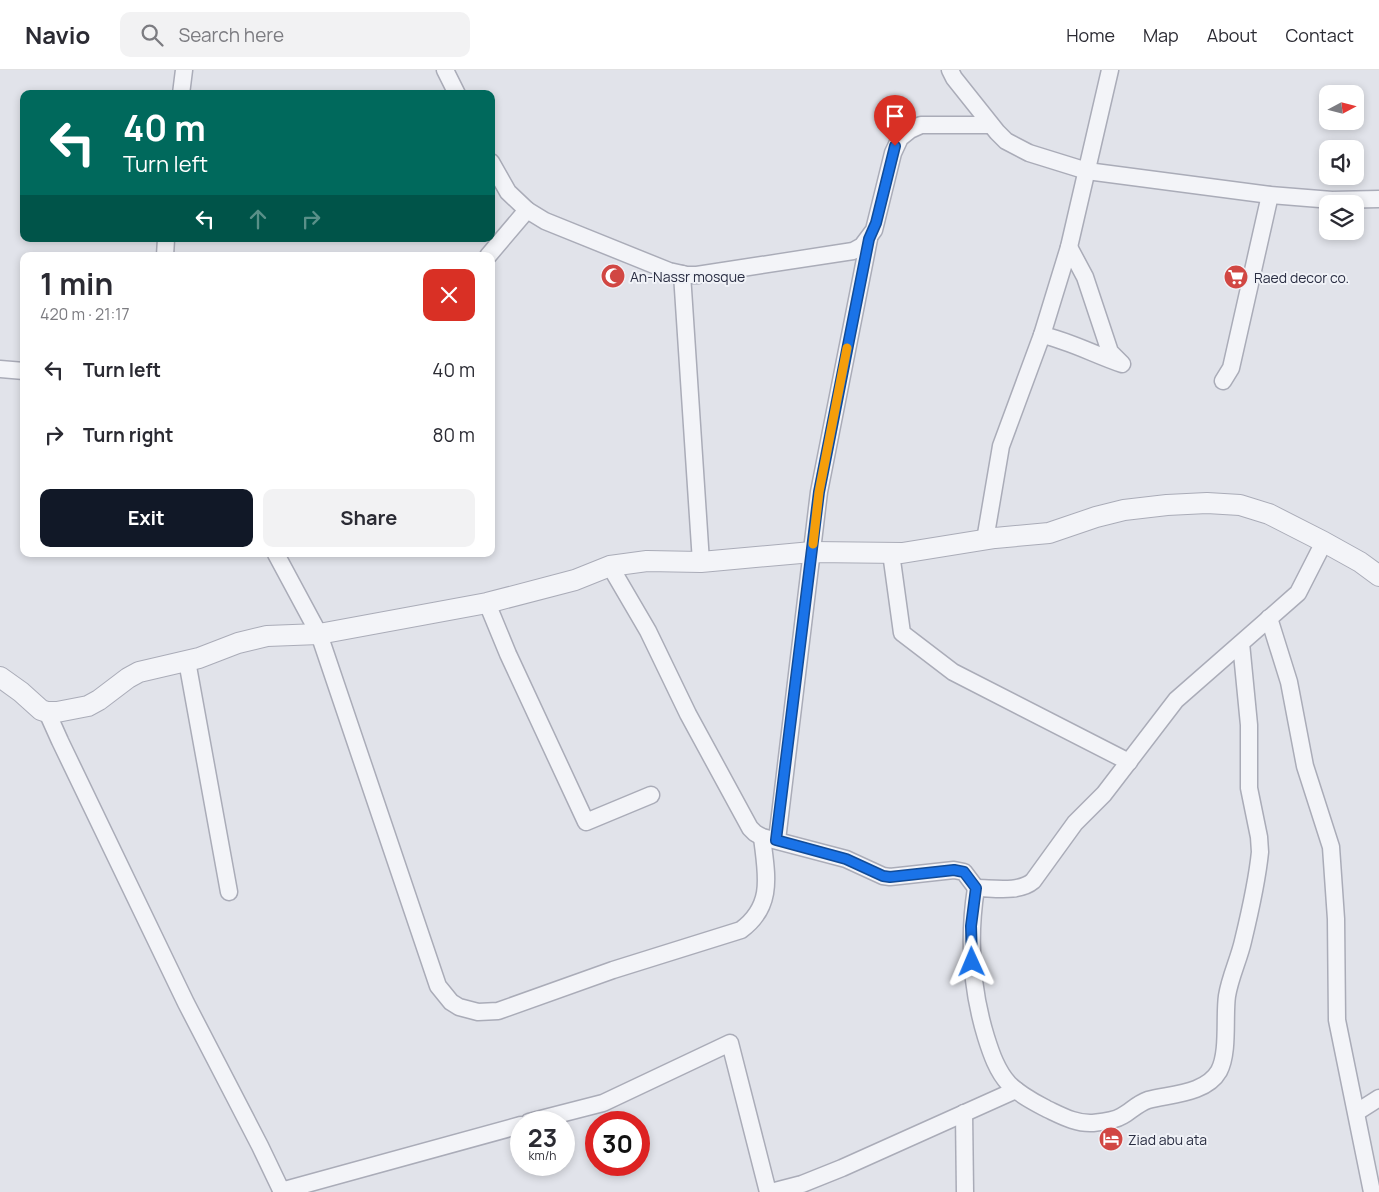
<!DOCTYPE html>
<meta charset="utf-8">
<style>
body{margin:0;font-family:Manrope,sans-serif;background:#f2f2f3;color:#2b2b33;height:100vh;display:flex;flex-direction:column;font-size:19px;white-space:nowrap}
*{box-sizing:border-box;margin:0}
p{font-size:16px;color:#7c7c81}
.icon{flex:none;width:28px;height:28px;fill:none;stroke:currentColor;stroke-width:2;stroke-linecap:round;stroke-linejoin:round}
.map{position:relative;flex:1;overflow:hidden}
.drawer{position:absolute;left:20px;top:182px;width:475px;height:305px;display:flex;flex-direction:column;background:#fff;border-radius:10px;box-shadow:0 2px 8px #0003}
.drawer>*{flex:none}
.top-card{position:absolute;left:20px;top:20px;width:475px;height:152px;border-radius:10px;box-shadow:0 2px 8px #0003;background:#00695c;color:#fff;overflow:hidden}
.needle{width:32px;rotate:83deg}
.tools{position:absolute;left:1319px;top:15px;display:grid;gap:10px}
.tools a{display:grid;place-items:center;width:45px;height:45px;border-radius:10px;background:#fff;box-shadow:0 2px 8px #0003;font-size:25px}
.speed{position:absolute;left:510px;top:1041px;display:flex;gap:10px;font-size:25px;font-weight:700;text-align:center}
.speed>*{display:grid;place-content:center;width:65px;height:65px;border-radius:50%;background:#fff;box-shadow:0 2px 8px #0003;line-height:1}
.speed small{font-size:12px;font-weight:400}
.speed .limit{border:8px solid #d22;background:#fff;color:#111}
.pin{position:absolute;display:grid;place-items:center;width:42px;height:42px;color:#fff;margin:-51px -21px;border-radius:50% 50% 50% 0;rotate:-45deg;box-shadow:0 0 5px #0007}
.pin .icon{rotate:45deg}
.me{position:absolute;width:55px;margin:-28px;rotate:359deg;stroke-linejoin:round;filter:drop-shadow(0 0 4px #0008)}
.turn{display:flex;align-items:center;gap:18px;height:105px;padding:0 20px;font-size:22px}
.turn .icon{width:65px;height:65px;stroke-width:2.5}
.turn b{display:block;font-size:35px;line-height:42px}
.lanes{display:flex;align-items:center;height:48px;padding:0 20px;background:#0003;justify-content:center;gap:25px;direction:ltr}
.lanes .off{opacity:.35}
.round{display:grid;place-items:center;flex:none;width:52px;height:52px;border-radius:10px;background:#f2f2f3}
.head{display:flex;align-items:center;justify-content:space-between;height:85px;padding:0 20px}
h1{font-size:30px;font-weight:700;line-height:38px}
.primary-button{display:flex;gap:10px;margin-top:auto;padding:10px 20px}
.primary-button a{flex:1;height:58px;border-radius:10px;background:#111827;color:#fff;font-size:20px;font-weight:700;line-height:58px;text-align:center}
.primary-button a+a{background:#f2f2f3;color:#2b2b33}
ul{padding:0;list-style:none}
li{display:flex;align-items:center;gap:15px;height:65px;padding:0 20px}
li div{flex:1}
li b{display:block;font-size:19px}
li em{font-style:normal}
header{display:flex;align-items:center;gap:30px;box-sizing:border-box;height:70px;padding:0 25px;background:#fff;border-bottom:1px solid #e1e1e2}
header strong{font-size:24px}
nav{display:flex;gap:28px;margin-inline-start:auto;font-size:18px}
.search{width:350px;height:45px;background:#f2f2f3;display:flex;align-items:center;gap:12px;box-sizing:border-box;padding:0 18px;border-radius:10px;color:#7c7c81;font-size:19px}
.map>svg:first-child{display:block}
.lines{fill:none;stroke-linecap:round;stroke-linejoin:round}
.minor-casing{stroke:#aaacb8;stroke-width:19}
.tertiary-casing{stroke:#aaacb8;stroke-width:22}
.minor{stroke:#f3f4f8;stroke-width:16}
.tertiary{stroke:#f3f4f8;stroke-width:20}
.route-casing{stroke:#114b97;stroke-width:12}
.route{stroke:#1a73e8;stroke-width:9}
.slow{stroke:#f59e0b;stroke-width:9}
.labels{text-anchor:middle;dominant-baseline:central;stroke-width:4;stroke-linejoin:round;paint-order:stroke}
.poi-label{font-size:14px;fill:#292d42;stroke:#f0f2f7;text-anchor:start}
</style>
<header>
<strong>Navio</strong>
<div class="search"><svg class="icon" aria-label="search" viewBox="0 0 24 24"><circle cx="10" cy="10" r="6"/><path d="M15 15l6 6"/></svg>Search here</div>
<nav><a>Home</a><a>Map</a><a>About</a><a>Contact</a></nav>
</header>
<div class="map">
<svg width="1379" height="1122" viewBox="0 0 1379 1122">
<rect width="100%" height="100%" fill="#e1e3ea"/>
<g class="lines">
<defs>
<g id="minor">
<path d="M445,0l12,24"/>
<path d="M950,0l4,8 43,54 9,9 23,12 58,18 183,24 62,5 47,-1"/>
<path d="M181,24l3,-24"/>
<path d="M491,92l17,30 19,18"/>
<path d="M165,186l1,-17"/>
<path d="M488,186l39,-46 18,11 124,50 18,4h10l156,-24 9,-5 12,-16 19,-77 7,-15 10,-8 11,-5h70"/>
<path d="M682,204l19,288"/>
<path d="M1042,265c28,6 53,20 80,29l-12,-12 -25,-75 -16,-30"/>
<path d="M0,299l24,2"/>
<path d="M1223,311l8,-13 39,-173"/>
<path d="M985,470l16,-94 41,-111 27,-88 41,-177"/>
<path d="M891,483l11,80 51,39 176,90"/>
<path d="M276,484l43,80 119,352 13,16 8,5 19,5 20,-1 115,-41 128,-40c34,-25 25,-57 21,-93"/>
<path d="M610,496l38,65 40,83 62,114 5,5 7,4 84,22 37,17 7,1 64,-7 10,2 12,16"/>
<path d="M487,533l21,51 78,168 65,-27"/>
<path d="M1269,548l20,64 16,84 26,81 5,72 1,101 35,172"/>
<path d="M1241,573l8,82v63l10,49 1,15c-3,30 -10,60 -17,89 -4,18 -13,36 -16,55 -3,21 2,56 -8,75 -13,23 -49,23 -71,29 -11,4 -17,11 -26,16 -8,5 -20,6 -29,7 -17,1 -31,-7 -46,-14 -13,-7 -27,-14 -38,-25 -12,-13 -18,-31 -23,-47 -15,-49 -18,-98 -10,-149 17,0 43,5 57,-7l42,-58 29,-29 72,-94 122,-107 26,-51"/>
<path d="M187,591l42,231"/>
<path d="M47,642l13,29 126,262 74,143 22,46"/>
<path d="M777,770l42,-348 50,-253"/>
<path d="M1357,1042l22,-14"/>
<path d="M964,1043l1,79"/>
<path d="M529,1052l74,-19 127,-60 38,149"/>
<path d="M281,1121l240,-66"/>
<path d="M771,1122l31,-8 40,-16 174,-78"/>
</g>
<path id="tertiary" d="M0,607l21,15 20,18 6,2h10l31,-6 11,-6 29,-22 11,-6 60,-14 39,-15 29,-7 52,-2 168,-31 88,-23 35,-14 37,-5 54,1 111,-10 90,1 93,-15 54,-5 47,-16 28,-7 43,-5 40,-2 33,2 29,9 55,28 36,20 19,14"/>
</defs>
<use href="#minor" class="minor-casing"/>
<use href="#tertiary" class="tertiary-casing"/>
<use href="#minor" class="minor"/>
<use href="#tertiary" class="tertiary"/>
</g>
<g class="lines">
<defs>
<path id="route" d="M895,76l-19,77 -7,16 -50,253 -43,348 70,19 37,17 7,1 64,-7 10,2 12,16 -5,38 1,36"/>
</defs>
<use href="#route" class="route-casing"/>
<use href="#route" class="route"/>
<path class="slow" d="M813,474l6,-52 28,-144"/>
</g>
<defs>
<symbol id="mosque-disc" viewBox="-11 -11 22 22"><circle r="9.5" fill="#d14743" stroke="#f0f2f7"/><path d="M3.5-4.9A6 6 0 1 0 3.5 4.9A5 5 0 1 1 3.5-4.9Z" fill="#fff"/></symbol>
<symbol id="supermarket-disc" viewBox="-11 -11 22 22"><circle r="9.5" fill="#d14743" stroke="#f0f2f7"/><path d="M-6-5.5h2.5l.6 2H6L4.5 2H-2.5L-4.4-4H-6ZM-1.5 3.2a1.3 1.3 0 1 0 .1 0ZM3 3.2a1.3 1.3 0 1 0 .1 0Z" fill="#fff"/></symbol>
<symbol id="hotel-disc" viewBox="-11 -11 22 22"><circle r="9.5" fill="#d14743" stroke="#f0f2f7"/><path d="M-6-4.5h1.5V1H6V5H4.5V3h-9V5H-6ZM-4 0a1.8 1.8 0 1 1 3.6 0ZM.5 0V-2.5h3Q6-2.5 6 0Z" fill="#fff"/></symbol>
</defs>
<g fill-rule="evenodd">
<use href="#mosque-disc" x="599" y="192" width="28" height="28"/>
<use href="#supermarket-disc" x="1222" y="193" width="28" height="28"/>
<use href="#hotel-disc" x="1097" y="1055" width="28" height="28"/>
</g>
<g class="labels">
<g class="poi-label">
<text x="630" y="206">An-Nassr mosque</text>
<text x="1254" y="207">Raed decor co.</text>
<text x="1128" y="1069">Ziad abu ata</text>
</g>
</g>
</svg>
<div class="tools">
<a><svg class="needle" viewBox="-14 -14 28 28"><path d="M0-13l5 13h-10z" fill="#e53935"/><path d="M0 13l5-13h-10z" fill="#7c7c81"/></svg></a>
<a><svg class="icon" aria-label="sound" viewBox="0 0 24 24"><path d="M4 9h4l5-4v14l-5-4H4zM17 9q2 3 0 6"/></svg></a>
<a><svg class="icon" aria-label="layers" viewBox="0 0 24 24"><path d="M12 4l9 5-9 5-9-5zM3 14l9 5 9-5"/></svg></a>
</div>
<div class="speed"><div>23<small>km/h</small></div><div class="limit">30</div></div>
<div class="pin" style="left:895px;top:76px;background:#d93025"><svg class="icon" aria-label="arrive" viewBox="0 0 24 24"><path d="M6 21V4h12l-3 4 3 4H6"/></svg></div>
<svg class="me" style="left:972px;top:892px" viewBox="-20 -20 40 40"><path d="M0-17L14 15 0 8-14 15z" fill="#1a73e8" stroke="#fff" stroke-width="4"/></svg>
<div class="top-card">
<div class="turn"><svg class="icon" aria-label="left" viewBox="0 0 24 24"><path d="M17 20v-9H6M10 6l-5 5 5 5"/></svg><div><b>40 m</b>Turn left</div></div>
<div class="lanes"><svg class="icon" aria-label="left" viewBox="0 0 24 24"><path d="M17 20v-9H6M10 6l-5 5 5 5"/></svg><svg class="icon off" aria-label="ahead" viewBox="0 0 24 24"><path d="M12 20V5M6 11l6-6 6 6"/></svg><svg class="icon off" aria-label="right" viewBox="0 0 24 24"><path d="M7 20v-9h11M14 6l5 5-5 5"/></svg></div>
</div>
<section class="drawer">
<div class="head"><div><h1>1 min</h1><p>420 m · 21:17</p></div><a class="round" style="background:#d93025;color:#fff"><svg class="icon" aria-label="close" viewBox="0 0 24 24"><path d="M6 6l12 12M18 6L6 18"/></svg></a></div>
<ul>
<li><svg class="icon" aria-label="left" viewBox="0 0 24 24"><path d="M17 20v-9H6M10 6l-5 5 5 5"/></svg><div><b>Turn left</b></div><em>40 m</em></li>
<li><svg class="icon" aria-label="right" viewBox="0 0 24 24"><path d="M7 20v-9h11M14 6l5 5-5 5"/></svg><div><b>Turn right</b></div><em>80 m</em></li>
</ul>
<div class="primary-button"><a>Exit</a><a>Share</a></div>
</section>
</div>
